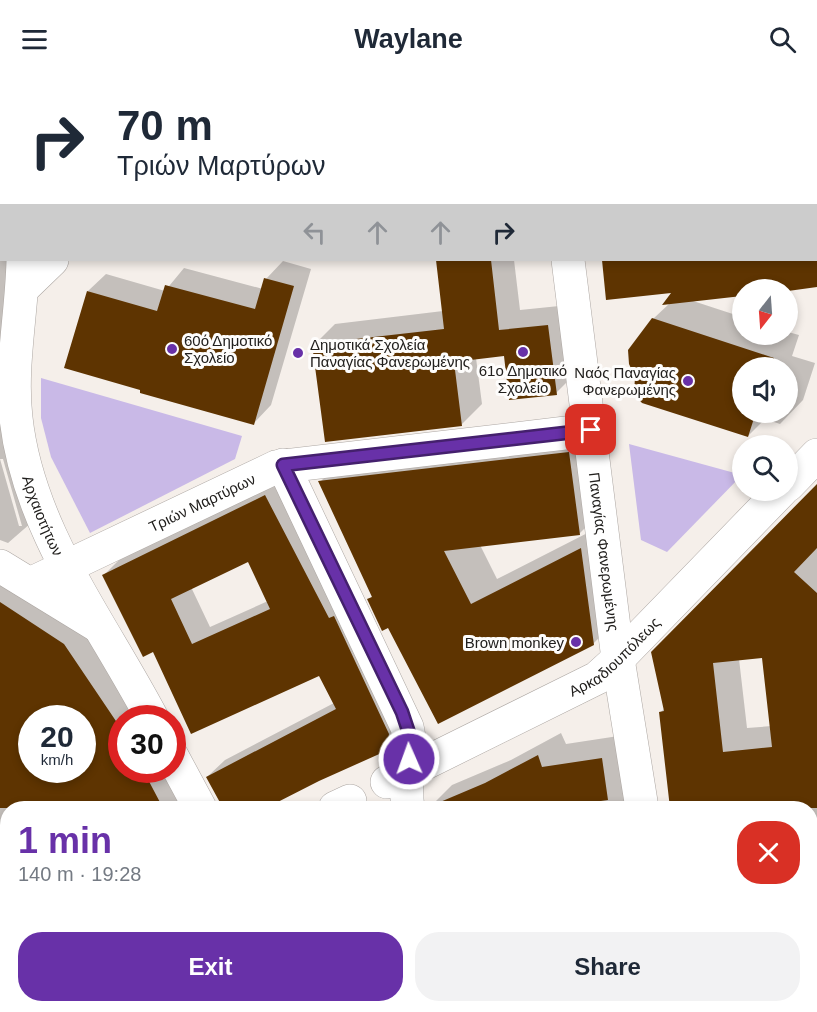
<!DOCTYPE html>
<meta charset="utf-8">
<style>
body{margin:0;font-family:Helvetica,sans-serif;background:#f2f2f3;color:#1f2937;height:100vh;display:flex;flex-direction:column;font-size:22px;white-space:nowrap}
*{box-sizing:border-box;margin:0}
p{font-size:20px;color:#747a83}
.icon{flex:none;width:33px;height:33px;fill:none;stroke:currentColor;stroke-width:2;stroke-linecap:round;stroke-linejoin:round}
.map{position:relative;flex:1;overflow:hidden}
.details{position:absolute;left:0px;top:723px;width:818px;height:212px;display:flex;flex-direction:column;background:#fff;border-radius:24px 24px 0 0;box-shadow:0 3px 9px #0003}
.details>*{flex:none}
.banner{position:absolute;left:0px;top:0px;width:818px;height:183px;box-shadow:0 3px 9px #0003;background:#fff;color:#1f2937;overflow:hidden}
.needle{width:39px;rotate:197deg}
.fabs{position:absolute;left:732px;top:201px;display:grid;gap:12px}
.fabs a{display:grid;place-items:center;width:66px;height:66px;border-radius:50%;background:#fff;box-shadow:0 3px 9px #0003;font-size:30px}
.speed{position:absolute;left:18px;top:627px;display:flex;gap:12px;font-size:30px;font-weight:700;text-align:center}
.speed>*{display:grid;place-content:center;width:78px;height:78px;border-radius:50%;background:#fff;box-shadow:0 3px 9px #0003;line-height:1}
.speed small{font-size:15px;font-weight:400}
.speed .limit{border:9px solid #d22;background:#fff;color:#111}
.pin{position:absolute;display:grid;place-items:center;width:51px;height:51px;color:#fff;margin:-26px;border-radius:12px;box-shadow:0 3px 9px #0006}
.me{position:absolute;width:66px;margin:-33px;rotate:358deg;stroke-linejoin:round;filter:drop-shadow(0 0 4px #0008)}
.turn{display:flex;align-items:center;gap:21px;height:126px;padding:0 18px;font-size:27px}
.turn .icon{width:78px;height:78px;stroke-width:2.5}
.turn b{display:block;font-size:42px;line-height:51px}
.lanes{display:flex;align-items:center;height:57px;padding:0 18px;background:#0003;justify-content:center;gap:30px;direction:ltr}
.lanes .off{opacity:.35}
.round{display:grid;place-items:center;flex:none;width:63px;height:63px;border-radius:24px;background:#f2f2f3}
.head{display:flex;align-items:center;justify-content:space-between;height:102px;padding:0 18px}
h1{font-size:36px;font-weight:700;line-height:45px;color:#6831a8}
.action{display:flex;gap:12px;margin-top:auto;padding:12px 18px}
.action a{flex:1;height:69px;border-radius:24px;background:#6831a8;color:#fff;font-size:24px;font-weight:700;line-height:69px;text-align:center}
.action a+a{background:#f2f2f3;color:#1f2937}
header{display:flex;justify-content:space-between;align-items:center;height:78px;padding:0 18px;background:#fff;font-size:27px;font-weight:700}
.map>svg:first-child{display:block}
.green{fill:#c9b9e7}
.shadow{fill:#0003;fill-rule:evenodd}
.building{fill:#5e3401;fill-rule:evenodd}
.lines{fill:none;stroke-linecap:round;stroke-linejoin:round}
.minor-casing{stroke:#ada7a3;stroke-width:34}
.minor{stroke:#fff;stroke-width:33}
.route-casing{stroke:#44206d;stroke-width:15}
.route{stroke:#6831a8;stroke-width:10}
.poi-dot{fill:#6831a8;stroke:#fefdfc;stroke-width:2}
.labels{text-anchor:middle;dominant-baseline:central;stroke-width:6;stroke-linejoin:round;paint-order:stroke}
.poi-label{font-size:15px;fill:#22201e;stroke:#fefdfc;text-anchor:start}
.street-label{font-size:15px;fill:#22201e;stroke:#fefdfc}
</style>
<header><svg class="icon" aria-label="menu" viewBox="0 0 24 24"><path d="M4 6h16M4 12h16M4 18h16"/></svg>Waylane<svg class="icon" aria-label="search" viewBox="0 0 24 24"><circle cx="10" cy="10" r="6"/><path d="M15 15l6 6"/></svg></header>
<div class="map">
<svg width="817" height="934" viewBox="0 0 817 934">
<rect width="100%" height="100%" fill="#f5efea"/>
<g class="green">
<path d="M41,300l201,58 -7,23 -145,74 -39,-76 -10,-39z"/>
<path d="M629,366l113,31 -75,77 -26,-12z"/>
</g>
<g class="shadow">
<path d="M0,0h19l-17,2 -2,123z"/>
<path d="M54,0h173l-173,2z"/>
<rect x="415" y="0" width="77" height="2"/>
<path d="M578,0h239v208l-75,4v4l-52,6 52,17v17h46v-2l11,3 -7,21 23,7 -12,37 -23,24 -15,-5 -17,17 -112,-59 17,-58 17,-16 4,-11 -67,7 -4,-39h213v-180zM742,290h46v44h-46z"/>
<path d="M0,135l2,47h13l24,256 -31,27 -8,-3zM0,381h3l19,67h-3z"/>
<path d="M437,182h77l6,50 49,-5 8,67 -21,21 -51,-38 -29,3 6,46 -21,21 -147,-80 21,-21 108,-13z"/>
<path d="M283,183l28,8 -40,136 -17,18 -166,-132 18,-17 59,17 19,-23 79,21 3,-10z"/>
<path d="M594,348l11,82 -26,26 -99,11 17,34 110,-56 12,94 -26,27 -204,-18 -20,-26 4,-5 -53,-113 26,-26z"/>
<path d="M283,401l120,252 -18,18 -67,30 -55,29h-39l-17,-31 18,-17 109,-57 -14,-29 -166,-24 -50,-75 18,-18zM248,482l20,41 -58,26 -19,-40z"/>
<path d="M817,408v526h-121l-1,-7h115v-197h-138l-11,-96 4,-4 -12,-56zM764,578l8,70 -25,2 -8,-69z"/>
<path d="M0,497l80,52 62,91h-20v52h45l19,38h-178v50l-8,-1zM32,640h50v52h-50z"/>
<path d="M561,655l5,11 59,-9 18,73h-227l19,-6 17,-17 59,-25z"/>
<path d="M0,791l8,10v126h79l8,7h-95z"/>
<path d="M105,927h54l4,7h-56z"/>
<path d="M183,927h33l-2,7h-27z"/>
<path d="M269,927h33l4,7h-49z"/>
<path d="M323,927h343l1,7h-341z"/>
</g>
<g class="building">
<path d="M436,182h55l8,70 49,-5 9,70 -48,5 -5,-44 -50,6 8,64 -137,16 -13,-98 132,-15z"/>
<path d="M602,182h215v27l-29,4 -46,-1v6l-80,9 9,-12 -65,7z"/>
<path d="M264,200l30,8 -40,139 -114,-32v-3l-76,-22 23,-77 70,20 8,-26 90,24z"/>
<path d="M652,240l122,40 -3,10h-29v44h14l-8,25 -106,-34 -8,-9 1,-17 -6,-13 -1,-14z"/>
<path d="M569,374l11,83 -136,16 27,53 110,-56 13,97 -156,79 -50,-96 -6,3 -15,-32 5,-2 -54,-116z"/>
<path d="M817,406v64l-23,24 23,21v215h-147l-11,-96 5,-1 -13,-59zM762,580l10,89 -49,5 -10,-89z"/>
<path d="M265,417l64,123 5,-2 55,118 -3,17 -67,30 -53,27h-43l-17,-31 130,-68 -17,-33 -128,58 -38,-82 -10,5 -41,-82zM248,484l22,47 -78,35 -21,-45z"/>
<path d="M0,524l64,42 58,86v40h21l20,38h-163zM32,640h50v52h-50z"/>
<path d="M538,677l4,12 60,-9 6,42 -57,8h-125l59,-25z"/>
</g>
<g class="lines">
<defs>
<g id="minor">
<path d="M543,0l1,2"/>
<path d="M28,2v-2"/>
<path d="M253,2l2,-2"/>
<path d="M0,145l2,1"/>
<path id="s1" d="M23,182c-1,52 -13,106 -7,158 12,111 86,205 136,300"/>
<path id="s2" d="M568,182l50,399 24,149"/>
<path d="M23,210l29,-28"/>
<path d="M283,387l124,262c7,27 -4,54 1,81"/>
<path d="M788,407l29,-30"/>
<path d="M0,488l98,60"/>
<path id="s3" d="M32,505l244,-116 315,-37"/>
<path d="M172,678l28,52"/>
<path id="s4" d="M387,704l210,-104 21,-19 164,-169"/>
<path d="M335,730l15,-7"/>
<path d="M0,799l8,12"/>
<path d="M83,927l4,7"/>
<path d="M299,927l4,7"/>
<path d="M669,927l1,7"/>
<path d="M223,934l2,-7"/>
<path d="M497,934l3,-7"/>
</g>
</defs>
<use href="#minor" class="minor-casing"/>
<use href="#minor" class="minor"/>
</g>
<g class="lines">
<defs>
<path id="route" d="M409,681l1,-23 -8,-24 -119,-247 308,-35"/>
</defs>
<use href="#route" class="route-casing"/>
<use href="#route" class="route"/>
</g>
<g class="poi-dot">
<circle cx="172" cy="271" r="6"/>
<circle cx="523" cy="274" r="6"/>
<circle cx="298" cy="275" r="6"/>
<circle cx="688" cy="303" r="6"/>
<circle cx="576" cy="564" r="6"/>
</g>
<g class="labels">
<g class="poi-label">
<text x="184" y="262">60ό Δημοτικό<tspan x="184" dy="17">Σχολείο</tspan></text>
<text x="310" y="266">Δημοτικά Σχολεία<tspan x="310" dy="17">Παναγίας Φανερωμένης</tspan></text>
<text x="523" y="292" text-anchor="middle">61ο Δημοτικό<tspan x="523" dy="17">Σχολείο</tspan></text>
<text x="676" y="294" text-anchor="end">Ναός Παναγίας<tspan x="676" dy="17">Φανερωμένης</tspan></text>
<text x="564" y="564" text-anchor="end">Brown monkey</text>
</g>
<g class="street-label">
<text stroke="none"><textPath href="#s3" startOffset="188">Τριών Μαρτύρων</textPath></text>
<text stroke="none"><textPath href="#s1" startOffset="260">Αρχαιοτήτων</textPath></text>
<text stroke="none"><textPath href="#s2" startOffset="294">Παναγίας Φανερωμένης</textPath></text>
<text stroke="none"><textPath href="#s4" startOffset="261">Αρκαδιουπόλεως</textPath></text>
</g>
</g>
</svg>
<div class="fabs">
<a><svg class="needle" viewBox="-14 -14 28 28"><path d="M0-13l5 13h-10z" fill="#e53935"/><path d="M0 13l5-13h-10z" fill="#747a83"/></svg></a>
<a><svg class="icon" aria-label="sound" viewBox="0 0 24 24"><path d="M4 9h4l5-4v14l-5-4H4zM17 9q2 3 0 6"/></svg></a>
<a><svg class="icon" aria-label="search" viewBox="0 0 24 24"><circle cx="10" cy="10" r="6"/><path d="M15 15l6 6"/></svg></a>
</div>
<div class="speed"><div>20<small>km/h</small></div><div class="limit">30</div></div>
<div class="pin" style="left:591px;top:352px;background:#d93025"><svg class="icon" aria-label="arrive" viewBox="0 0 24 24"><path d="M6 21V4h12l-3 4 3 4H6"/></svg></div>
<svg class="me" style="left:409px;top:681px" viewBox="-20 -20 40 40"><circle r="17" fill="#6831a8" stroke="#fff" stroke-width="3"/><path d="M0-11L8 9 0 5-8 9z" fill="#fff"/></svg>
<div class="banner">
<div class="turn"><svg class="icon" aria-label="right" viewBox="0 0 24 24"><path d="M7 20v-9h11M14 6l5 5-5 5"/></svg><div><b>70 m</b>Τριών Μαρτύρων</div></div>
<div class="lanes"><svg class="icon off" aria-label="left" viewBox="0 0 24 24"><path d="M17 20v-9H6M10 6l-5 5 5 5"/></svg><svg class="icon off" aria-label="ahead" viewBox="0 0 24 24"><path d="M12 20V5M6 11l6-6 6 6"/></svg><svg class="icon off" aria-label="ahead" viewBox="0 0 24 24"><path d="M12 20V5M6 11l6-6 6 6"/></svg><svg class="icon" aria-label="right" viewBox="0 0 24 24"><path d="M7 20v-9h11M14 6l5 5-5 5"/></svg></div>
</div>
<section class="details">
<div class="head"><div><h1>1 min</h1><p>140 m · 19:28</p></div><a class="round" style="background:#d93025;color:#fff"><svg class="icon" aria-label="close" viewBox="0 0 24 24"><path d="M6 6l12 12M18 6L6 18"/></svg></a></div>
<div class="action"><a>Exit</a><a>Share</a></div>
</section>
</div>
